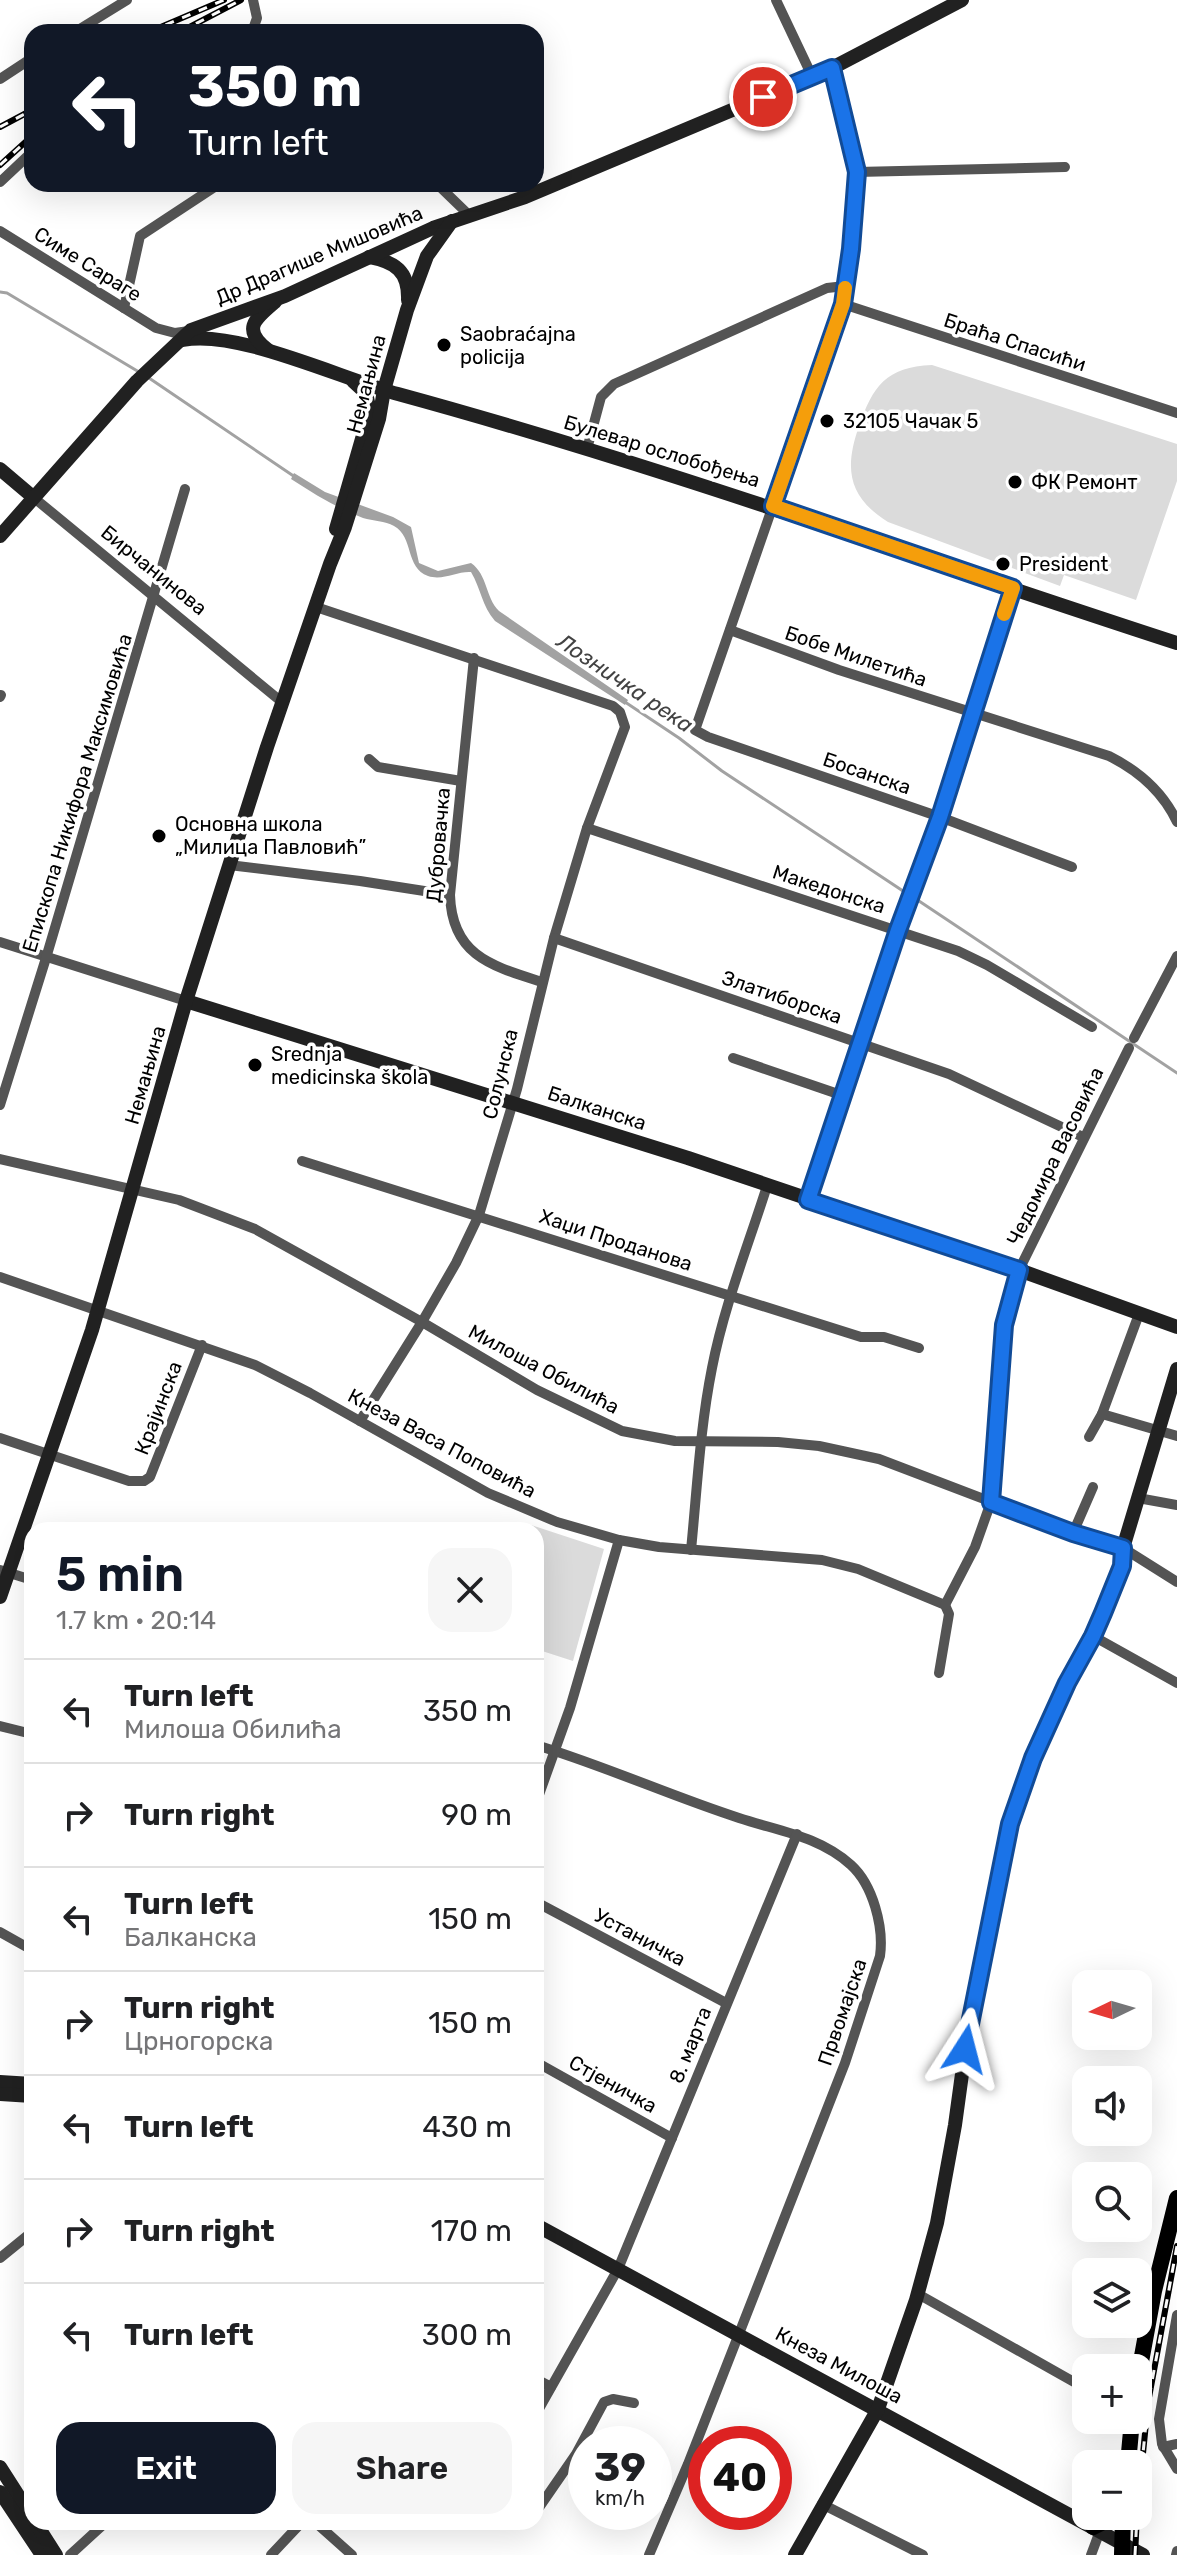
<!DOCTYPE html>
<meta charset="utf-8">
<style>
body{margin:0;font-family:Rubik,sans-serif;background:#f6f6f6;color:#202124;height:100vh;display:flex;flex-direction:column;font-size:30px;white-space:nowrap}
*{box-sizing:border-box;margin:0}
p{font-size:26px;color:#757577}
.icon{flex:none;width:44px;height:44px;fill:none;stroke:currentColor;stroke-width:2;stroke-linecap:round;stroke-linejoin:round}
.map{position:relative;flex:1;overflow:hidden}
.sheet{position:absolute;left:24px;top:1522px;width:520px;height:1008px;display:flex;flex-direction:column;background:#fff;border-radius:24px;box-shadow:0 8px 32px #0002}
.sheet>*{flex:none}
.guide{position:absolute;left:24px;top:24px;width:520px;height:168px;border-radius:24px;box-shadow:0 8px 32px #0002;background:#111827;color:#fff;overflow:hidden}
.needle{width:52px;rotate:265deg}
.controls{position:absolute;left:1072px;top:1970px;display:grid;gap:16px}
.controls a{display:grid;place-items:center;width:80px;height:80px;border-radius:16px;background:#fff;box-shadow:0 8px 32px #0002;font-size:40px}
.speed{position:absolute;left:568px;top:2426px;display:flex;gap:16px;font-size:40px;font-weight:700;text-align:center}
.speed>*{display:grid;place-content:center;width:104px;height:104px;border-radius:50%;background:#fff;box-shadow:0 8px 32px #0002;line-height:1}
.speed small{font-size:20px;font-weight:400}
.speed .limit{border:12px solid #d22;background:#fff;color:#111}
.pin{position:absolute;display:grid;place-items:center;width:68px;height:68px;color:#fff;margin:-34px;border:4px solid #fff;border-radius:50%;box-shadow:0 2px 8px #0007}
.me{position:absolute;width:88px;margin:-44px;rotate:9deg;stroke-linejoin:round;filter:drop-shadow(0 0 6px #0008)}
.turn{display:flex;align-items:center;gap:28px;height:168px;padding:0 32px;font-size:36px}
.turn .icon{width:104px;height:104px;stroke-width:2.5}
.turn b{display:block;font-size:56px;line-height:68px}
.round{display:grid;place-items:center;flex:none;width:84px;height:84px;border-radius:24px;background:#f6f6f6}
.headline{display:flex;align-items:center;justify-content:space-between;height:136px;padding:0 32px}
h1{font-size:48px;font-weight:600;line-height:60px;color:#111827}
.button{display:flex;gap:16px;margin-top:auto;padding:16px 32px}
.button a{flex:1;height:92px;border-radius:24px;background:#111827;color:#fff;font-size:32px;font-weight:600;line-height:92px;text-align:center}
.button a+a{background:#f6f6f6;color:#202124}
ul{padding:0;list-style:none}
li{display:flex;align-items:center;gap:24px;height:104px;padding:0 32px;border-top:2px solid #e0e0e0}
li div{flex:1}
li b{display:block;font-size:30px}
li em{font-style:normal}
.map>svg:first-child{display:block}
.green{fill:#dbdbdb}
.water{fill:#a2a2a2}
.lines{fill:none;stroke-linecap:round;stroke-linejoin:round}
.stream{stroke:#a2a2a2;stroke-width:3}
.street{stroke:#545454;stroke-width:10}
.secondary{stroke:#212121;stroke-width:14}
.primary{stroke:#000;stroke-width:16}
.rail-casing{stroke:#000;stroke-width:6}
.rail{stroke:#fff;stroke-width:3;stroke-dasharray:9;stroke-linecap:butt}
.route-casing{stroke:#114b97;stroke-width:20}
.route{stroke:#1a73e8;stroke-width:14}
.slow{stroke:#f59e0b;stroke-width:14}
.poi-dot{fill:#000;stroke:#fff;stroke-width:3}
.labels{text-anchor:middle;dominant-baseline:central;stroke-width:7;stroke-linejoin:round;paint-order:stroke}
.street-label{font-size:20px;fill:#000;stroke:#fff}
.poi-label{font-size:20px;fill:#000;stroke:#fff;text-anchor:start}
.water-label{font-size:22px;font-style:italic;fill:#434343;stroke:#fff}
</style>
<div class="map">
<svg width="1177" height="2555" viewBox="0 0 1177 2555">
<rect width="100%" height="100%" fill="#fff"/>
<g class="green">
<path d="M932,365l245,79v37l-41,119 -72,-25 -4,11 -172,-64c-40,-25 -44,-53 -29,-96 14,-40 27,-59 73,-61z"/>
<path d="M528,1524l76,25 -31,112 -37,-12v-119h-10z"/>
</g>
<path class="water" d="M294,473l31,19 68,25 18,10 8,36 19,8 33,-8c17,12 14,34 28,48l129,89 -3,5 -130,-84c-13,-15 -14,-32 -24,-49 -14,-1 -28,9 -43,4 -23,-8 -14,-39 -34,-50 -9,-5 -21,-5 -31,-8 -26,-10 -49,-24 -72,-39z"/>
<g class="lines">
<g class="stream">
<path d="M0,292l7,1 132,79"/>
<path d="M149,378l146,99"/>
<path d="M625,702l54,36 43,33 181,120"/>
<path d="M919,901l258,172"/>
</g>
<g class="street">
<path d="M776,0l36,76"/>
<path d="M75,32l52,-32"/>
<path d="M252,32l5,-14 -4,-18"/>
<path d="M832,68l25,104 -14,132 -148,426 13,7 232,80 132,50"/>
<path d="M0,79l32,-21"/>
<path d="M857,172l208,-5"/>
<path d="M0,182l32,-30"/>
<path d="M437,184l33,32"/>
<path d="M0,231l156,97 19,5 14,-2"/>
<path d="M843,304l334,109"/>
<path d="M124,308l16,-72 79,-52"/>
<path d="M587,449l14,-52 13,-13 213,-96 18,-2"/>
<path d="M33,497l250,206"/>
<path d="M316,607l297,99 7,6 5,15 -38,101 -33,110 -37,151 -38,126 -23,48 -34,59 -62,99"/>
<path d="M730,630l109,40 270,86c30,15 54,36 68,66"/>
<path d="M474,658l-24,237c2,61 42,71 92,87"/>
<path d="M0,697l1,-2"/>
<path d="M369,759l9,8 83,14"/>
<path d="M587,828l371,123 29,14 105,62"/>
<path d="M229,865l131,16 90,14"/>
<path d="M554,938l395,136 134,63"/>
<path d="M0,942l186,59"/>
<path d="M1134,1038l43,-82"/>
<path d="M733,1058l111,38"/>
<path d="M0,1105l46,-147 139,-469"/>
<path d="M0,1159l179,41 76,29 167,93 115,68 85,41 53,10 103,1 41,4 60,13 194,74 50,15 54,34"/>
<path d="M302,1161l559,176h23l35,11"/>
<path d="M808,1200l90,-270 42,-113 73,-229"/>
<path d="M0,1277l255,88 55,28 178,100 69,29 62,18 40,7 163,13 36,9 87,36 4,9 -10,59"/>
<path d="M1102,1414l75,22"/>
<path d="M1089,1437l13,-23 37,-100"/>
<path d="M0,1438l129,43h15l6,-4 52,-132"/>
<path d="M1138,1498l39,7"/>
<path d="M1073,1533l20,-46"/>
<path d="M691,1550c6,-60 9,-122 21,-182 12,-62 36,-122 55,-182"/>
<path d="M0,1570l32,10"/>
<path d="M945,1605l30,-58 16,-45 13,-177 15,-55 110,-222"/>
<path d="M1093,1636l84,47"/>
<path d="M0,1726l32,8"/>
<path d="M536,1745c69,21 135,51 203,73 39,13 80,18 112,47 22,20 33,62 29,91l-35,107 -157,401 -39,91"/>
<path d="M536,1803l34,-95 49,-168"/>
<path d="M536,1902l190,101"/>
<path d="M0,1932l32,18"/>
<path d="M536,2062l136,76"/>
<path d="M0,2258l32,-26"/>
<path d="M918,2294l156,88"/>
<path d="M1177,2315l-18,104 3,25 15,25"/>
<path d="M536,2379l15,8"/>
<path d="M536,2414l82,-145 179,-435"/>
<path d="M1163,2447l14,-3"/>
<path d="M822,2504l101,51"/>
<path d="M536,2512l40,-58 28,-52 9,-3 21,4"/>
<path d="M315,2522l37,33"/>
<path d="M504,2522l14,3 8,-3"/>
<path d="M70,2555l36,-33"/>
<path d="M271,2555l31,-33"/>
<path d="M1091,2555l9,-24"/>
<path d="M1176,2555l1,-4"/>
</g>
<g class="secondary">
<path d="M369,257c26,5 40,14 39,43"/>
<path d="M183,340c54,-11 159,39 215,54 264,72 520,165 779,249"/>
<path d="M268,350c-27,-21 -13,-31 7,-48"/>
<path d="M0,469l33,28"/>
<path d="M336,529l34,-118 -4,-18 -13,-12"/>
<path d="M0,536l137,-155 54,-51 94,-34 148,-68 92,-31 307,-129 130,-68"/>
<path d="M186,1001l502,157 331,112 158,57"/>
<path d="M0,1597l92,-267 94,-329 81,-254 63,-183 15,-37 34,-108 5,-29 23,-80 20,-54 25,-35"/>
<path d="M0,2082l32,2"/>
<path d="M0,2094l32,2"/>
<path d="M536,2225l607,330"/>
<path d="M0,2467l32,50"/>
<path d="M0,2492l42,63"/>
<path d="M35,2522l21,33"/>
<path d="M795,2555l83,-146 38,-109 21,-77 18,-98 14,-102 41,-199 39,-101 18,-40 26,-47 29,-70 1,-18 54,-179"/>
</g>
<g class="primary">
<path d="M1138,2378l16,-87 23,-93"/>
<path d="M1128,2464l4,-44"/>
<path d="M1093,2527l22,-11"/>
<path d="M1122,2555l1,-39"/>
</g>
<defs>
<g id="rail">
<path d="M149,32l75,-32"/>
<path d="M180,32l61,-32"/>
<path d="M0,127l32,-17"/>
<path d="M0,165l32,-29"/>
<path d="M1138,2504l10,-101 29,-157"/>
<path d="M1135,2555l2,-39"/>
</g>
</defs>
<use href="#rail" class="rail-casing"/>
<use href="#rail" class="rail"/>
</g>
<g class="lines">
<defs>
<path id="route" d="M763,97l69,-29 25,104 -6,77 -8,55 -70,202 240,82 -73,229 -42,113 -90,270 211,70 -15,55 -13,177 82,31 50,15 -1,18 -19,47 -10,23 -26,47 -34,75 -23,66 -45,225"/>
</defs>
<use href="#route" class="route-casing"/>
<use href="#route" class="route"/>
<path class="slow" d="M845,288l-2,16 -70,202 240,82 -9,26"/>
</g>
<g class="poi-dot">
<circle cx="444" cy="345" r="8"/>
<circle cx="827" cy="421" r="8"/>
<circle cx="1015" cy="482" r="8"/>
<circle cx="1003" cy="564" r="8"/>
<circle cx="159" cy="836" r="8"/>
<circle cx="255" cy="1065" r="8"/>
</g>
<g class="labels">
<g class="street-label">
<text transform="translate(319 255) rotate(-23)">Др Драгише Мишовића</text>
<text transform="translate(88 264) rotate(32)">Симе Сараге</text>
<text transform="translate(1015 342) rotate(18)">Браћа Спасићи</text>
<text transform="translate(366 384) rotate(-75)">Немањина</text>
<text transform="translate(662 451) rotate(17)">Булевар ослобођења</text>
<text transform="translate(154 570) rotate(39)">Бирчанинова</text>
<text transform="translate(856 656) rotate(19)">Бобе Милетића</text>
<text transform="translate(867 773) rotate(19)">Босанска</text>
<text transform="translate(77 793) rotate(-73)">Епископа Никифора Максимовића</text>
<text transform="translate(438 845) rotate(-85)">Дубровачка</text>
<text transform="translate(829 889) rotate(18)">Македонска</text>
<text transform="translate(782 997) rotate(19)">Златиборска</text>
<text transform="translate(500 1074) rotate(-76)">Солунска</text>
<text transform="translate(145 1075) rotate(-74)">Немањина</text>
<text transform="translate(597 1108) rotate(18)">Балканска</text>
<text transform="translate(1055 1156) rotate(-64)">Чедомира Васовића</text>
<text transform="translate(616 1240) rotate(18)">Хаџи Проданова</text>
<text transform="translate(544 1369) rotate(28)">Милоша Обилића</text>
<text transform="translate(158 1408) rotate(-69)">Крајинска</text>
<text transform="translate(442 1443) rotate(28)">Кнеза Васа Поповића</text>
<text transform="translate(640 1937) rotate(28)">Устаничка</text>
<text transform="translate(842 2012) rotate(-71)">Првомајска</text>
<text transform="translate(690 2045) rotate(-68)">8. марта</text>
<text transform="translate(613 2084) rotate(29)">Стјеничка</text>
<text transform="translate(839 2365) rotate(28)">Кнеза Милоша</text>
</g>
<g class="poi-label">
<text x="460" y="334">Saobraćajna<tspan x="460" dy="23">policija</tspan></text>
<text x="843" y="421">32105 Чачак 5</text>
<text x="1031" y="482">ФК Ремонт</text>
<text x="1019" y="564">President</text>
<text x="175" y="824">Основна школа<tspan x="175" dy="23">„Милица Павловић”</tspan></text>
<text x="271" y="1054">Srednja<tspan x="271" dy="23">medicinska škola</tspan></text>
</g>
<g class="water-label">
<text transform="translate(625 683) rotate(34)">Лозничка река</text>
</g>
</g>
</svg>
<div class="controls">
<a><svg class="needle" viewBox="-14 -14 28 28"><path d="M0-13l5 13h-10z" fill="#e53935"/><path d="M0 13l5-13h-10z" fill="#757577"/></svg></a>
<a><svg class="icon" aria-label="sound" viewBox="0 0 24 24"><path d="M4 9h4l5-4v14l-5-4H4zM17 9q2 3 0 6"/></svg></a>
<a><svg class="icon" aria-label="search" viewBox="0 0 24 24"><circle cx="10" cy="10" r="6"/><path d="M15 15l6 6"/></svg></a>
<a><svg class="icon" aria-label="layers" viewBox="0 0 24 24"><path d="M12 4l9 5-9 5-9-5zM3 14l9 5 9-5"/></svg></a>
<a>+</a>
<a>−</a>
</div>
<div class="speed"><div>39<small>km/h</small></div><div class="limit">40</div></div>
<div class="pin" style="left:763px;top:97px;background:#d93025"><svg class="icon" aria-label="arrive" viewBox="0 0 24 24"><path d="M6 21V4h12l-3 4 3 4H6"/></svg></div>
<svg class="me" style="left:965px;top:2049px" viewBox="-20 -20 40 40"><path d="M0-17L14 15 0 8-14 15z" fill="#1a73e8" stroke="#fff" stroke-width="4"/></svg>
<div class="guide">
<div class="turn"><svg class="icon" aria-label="left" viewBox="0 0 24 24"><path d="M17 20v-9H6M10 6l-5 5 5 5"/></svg><div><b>350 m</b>Turn left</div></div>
</div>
<section class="sheet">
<div class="headline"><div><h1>5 min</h1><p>1.7 km · 20:14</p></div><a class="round"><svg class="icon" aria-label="close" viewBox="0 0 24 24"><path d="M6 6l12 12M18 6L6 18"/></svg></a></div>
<ul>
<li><svg class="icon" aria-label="left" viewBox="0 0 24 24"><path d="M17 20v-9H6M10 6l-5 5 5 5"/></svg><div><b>Turn left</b><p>Милоша Обилића</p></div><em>350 m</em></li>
<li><svg class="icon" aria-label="right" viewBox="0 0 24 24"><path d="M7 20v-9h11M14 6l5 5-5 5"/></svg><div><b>Turn right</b></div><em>90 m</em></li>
<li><svg class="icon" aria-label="left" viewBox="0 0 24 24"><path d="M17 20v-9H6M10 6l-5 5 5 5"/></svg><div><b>Turn left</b><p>Балканска</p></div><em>150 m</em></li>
<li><svg class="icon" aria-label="right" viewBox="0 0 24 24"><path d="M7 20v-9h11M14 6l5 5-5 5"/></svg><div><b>Turn right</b><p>Црногорска</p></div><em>150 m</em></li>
<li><svg class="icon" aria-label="left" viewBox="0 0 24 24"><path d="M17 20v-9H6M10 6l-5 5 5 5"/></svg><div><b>Turn left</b></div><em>430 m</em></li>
<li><svg class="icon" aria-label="right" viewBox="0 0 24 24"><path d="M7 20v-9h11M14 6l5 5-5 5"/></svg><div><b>Turn right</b></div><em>170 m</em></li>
<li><svg class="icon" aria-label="left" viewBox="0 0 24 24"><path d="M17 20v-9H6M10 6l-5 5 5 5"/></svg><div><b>Turn left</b></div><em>300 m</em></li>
</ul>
<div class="button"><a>Exit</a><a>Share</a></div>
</section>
</div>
